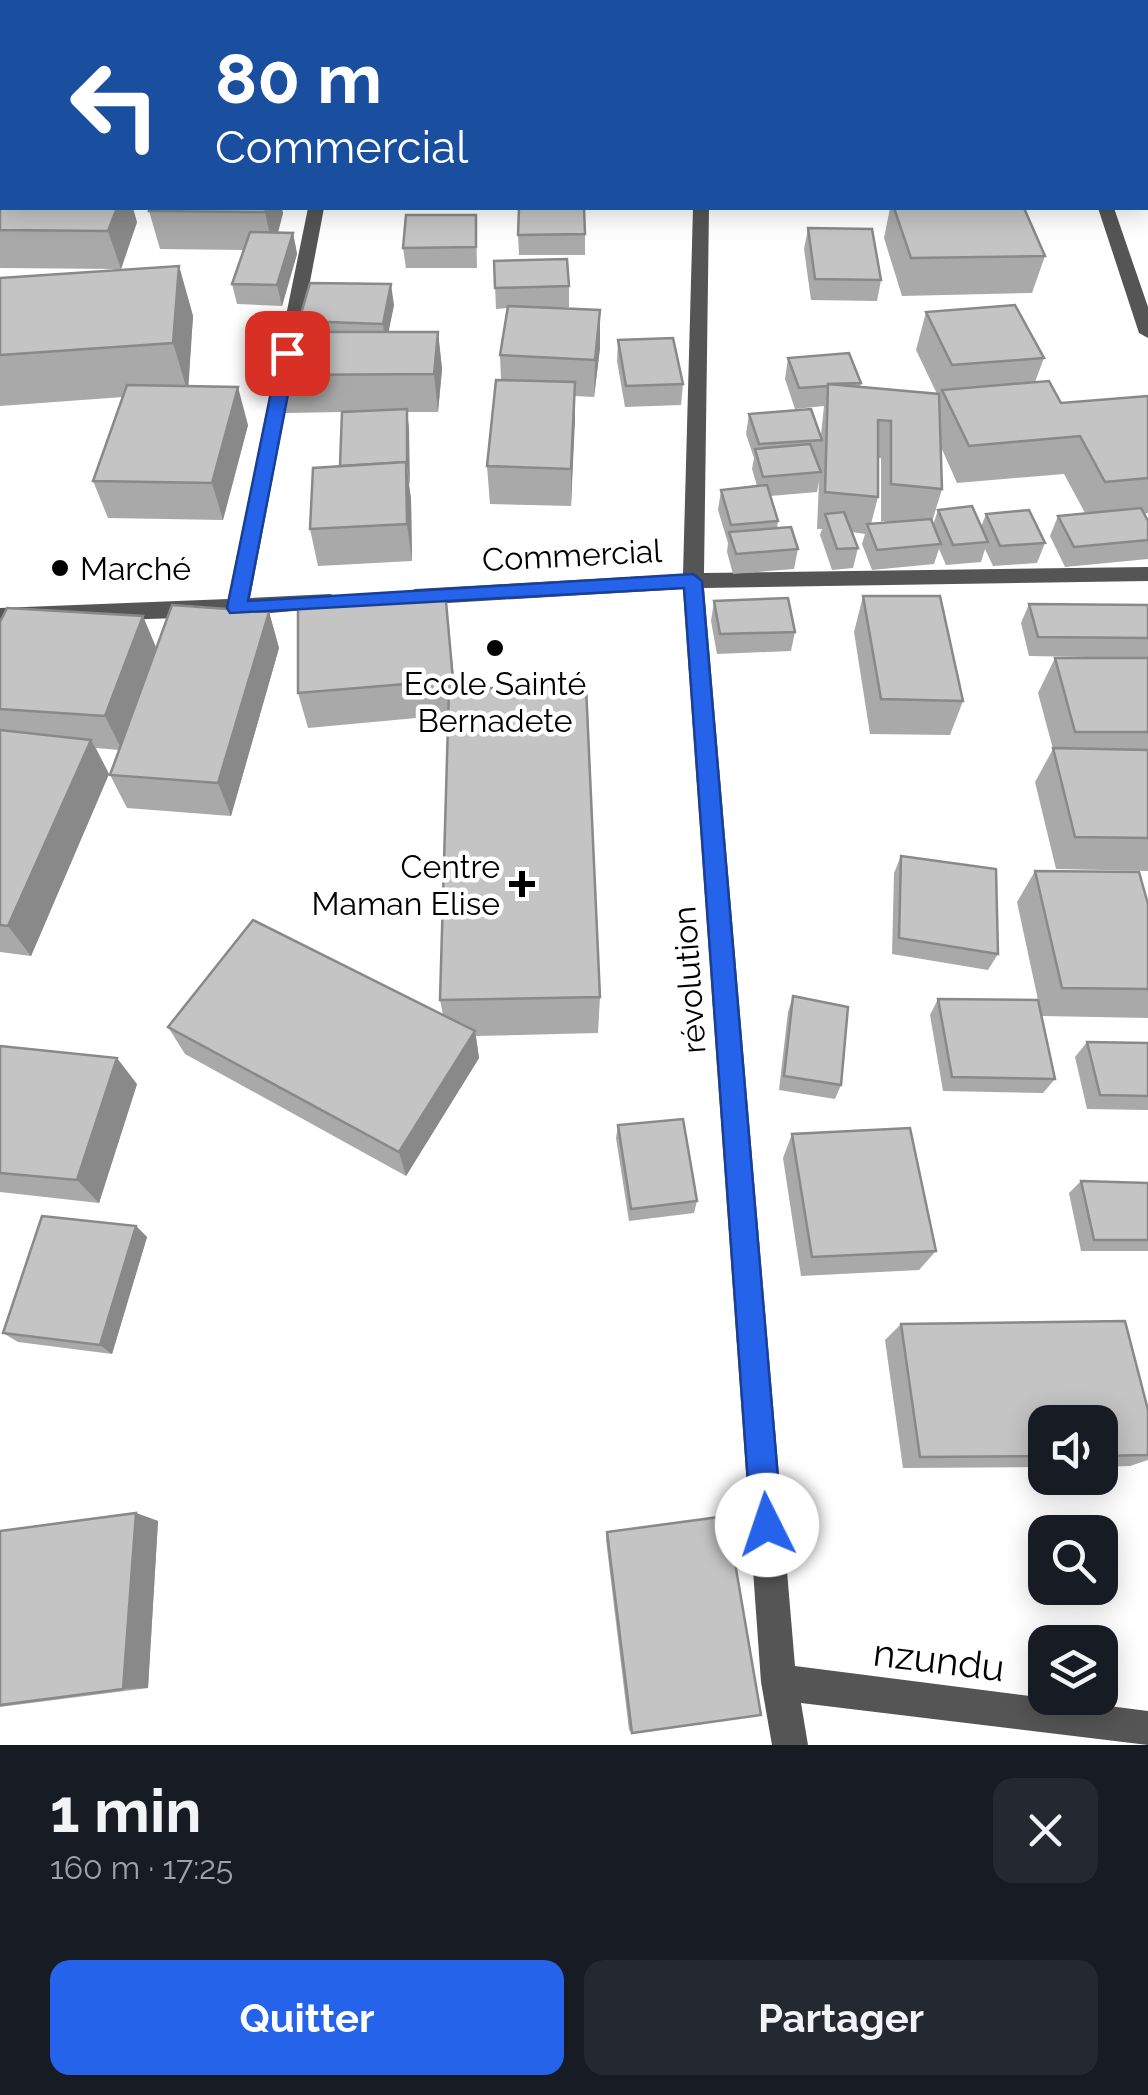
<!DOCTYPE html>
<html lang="fr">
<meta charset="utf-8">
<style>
body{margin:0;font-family:Raleway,sans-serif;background:#242831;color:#f1f3f6;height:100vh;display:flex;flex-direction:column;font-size:38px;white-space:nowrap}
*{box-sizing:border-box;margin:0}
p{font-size:32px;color:#9ea1a6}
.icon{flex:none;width:55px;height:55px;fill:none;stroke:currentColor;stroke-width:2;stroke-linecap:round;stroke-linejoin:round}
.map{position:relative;height:1745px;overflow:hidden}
.drawer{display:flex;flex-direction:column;background:#171b24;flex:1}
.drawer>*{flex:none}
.guide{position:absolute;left:0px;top:0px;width:1150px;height:210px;box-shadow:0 5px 25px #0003;background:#1a4fa0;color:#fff;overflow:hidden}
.tools{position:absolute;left:1028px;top:1405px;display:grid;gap:20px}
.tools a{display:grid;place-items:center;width:90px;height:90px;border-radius:20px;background:#171b24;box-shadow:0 5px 25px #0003;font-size:50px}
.pin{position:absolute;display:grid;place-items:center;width:85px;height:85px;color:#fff;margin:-42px;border-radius:20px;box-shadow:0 5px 15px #0006}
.me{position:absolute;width:110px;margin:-55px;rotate:356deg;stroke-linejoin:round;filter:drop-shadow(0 0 8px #0008)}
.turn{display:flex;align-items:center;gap:35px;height:210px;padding:0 50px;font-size:45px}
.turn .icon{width:130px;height:130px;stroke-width:2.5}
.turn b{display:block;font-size:70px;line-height:85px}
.round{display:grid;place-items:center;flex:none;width:105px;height:105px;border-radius:20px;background:#242831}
.overview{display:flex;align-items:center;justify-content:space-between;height:170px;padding:0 50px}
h1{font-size:60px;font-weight:700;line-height:75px}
.primary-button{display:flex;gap:20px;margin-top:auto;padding:20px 50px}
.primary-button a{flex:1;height:115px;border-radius:20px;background:#2563eb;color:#fff;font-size:40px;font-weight:700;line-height:115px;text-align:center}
.primary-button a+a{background:#242831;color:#f1f3f6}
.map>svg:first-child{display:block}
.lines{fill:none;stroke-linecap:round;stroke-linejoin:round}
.minor{fill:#555;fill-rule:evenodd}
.wall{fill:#a9a9a9;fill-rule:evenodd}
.shaded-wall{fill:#898989}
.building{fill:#c4c4c4;stroke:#898989;stroke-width:2.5}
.route{fill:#2563eb;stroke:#184099;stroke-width:2.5}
.poi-dot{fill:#000;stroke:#fff;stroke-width:4}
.labels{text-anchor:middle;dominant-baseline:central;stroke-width:9;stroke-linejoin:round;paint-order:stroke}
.street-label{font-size:32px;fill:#000;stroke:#fff}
.poi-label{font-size:32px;fill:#000;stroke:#fff;text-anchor:start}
.near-street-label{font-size:38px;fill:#000;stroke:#fff}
</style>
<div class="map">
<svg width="1148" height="1745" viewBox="0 0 1148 1745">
<rect width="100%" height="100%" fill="#fff"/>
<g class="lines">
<g class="minor">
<path d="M688,0h14v2h-13z"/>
<path d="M2,144v13l-2,1v-13z"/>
<path d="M308,208h16l-74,390 80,-4 8,3 3,5 -3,5 -101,9 -237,8v-16l228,-9z"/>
<path d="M693,208h16l-5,365 444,-6v14l-444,7 91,1078 353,45v34l-347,-42 7,42h-36l-11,-63 -78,-1093 -268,16 -11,-8 11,-8 268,-15z"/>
<path d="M1098,208h16l34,99v31l-9,-5z"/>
</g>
</g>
<g class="wall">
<path d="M190,0h68l-1,2h-66z"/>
<path d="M448,0h47v2h-46z"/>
<rect x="776" y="0" width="79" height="2"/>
<path d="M875,0h110l1,2h-110z"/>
<path d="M1148,152v57h-28l-1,-1h29z"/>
<path d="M2,159v49l135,14 -16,47 -121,-1v-104z"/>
<path d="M890,208h134l21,48 -13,37 -130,3 -18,-58z"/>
<path d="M149,211l134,2 -5,20h15l4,21 -15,52 -45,-2 -5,-20 12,-34 -84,-1z"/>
<path d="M476,215l1,53h-71l-3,-20z"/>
<path d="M808,228l73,52 -4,21 -66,-1 -7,-51z"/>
<path d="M585,234v21h-66l-1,-20z"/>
<path d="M494,261l75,25v21l-30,1 61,2v38l-6,49 -19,-1 -4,110 -81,-2 -3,-38 14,-86 -1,-25 8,-47 -12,1z"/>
<path d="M179,266l14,50 -5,70 60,39 -25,95 -115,-2 -15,-37 30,-84 -123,9v-128z"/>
<path d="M394,305l-6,27h50l4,37 -4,43h-31l2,18v56l2,13 1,62 -94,5 -8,-37 30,-63 2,-54 -57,1 -8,-38 24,-43 -2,-11z"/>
<path d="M926,312l118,46 -9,24 26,21 87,-7v117l-4,1 4,7v38l-83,8 -15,-31 8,-20 27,-3 -21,-39 -107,9 -16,-36 1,42 -10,33 1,3 5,-15 43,17 5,-13 59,29 -8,20 -44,3 -8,-17 -4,13 -35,3 -7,-16 -5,15 -62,6 -10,-26 3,-10 -13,-2 6,16 -5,20 -21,2 -12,-35 2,-6h-5l2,-48 -2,11 -47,4 8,25 -1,7 21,21 -4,20 -61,5 -6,-22 1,-9 -10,-33 3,-20 36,-4 -5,-17 2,-11 -8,-24 3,-20 72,21 3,-29 -29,3 -10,-30 3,-21 73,25 -1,4 77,7 -21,-44zM878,458h3v63l9,1 -19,2 7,-27z"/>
<path d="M618,340l65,44 -2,21 -56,2 -8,-46z"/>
<path d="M445,590l10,99 145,308 -2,36 -122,3 3,22 -73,118 -221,-122 -17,-27 275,-12 -3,-15 9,-285 -141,13 -10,-35z"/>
<path d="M863,596l100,105 -13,34 -80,-1 -16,-102z"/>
<path d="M714,601l81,31 -4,19 -74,3 -6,-33z"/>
<path d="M1029,604l119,1v53l-119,-2 -8,-33z"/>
<path d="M269,612l10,36 -48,168 -104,-8 -17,-33 9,-25 -23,-2 13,26 -78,182 -31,-4v-330l156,27z"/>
<path d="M1055,658h93v213l-92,-2 -21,-87 18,-33 -15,-56z"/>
<path d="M901,856l97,98 -10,16 -96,-16 2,-81z"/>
<path d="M1035,871l113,118v29l-106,-2 13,63 -12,14 -100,-2 -13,-76 8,-16 100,1 -21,-98z"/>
<path d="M793,996l48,89 -6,14 -56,-9 9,-78z"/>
<path d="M1087,1042l61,1v67l-61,-1 -12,-52z"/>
<path d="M0,1046l137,38 -38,119 -99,-11z"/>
<path d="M618,1125l79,76 -3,12 -65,8 -13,-83z"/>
<path d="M792,1134l144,117 -17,19 -118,6 -18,-118z"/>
<path d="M1081,1181l67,2v68h-67l-12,-58z"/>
<path d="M136,1226l11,11 -35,117 -94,-12 -15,-9z"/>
<path d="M901,1324l247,86v50l-18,6 -30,1v-45h-55v45l-142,1 -18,-128z"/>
<path d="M136,1513l22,8 -10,167 -148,19v-176z"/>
<path d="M607,1532l25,201 -3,-3 -23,-190z"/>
</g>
<g class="shaded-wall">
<path d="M117,208h16l4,14 -16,47 -13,-38z"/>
<path d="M267,208h15l1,5 -10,37 -8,-38z"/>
<path d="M293,233l4,21 -15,52 -5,-21z"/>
<path d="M179,266l14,50 -5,77 -15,-50z"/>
<path d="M391,284l3,21 -8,40 -3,-21z"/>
<path d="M600,310v38l-6,49 1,-37z"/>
<path d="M438,332l4,37 -4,43 -4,-38z"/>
<path d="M575,382v38l-4,86v-37z"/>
<path d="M238,387l10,38 -25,95 -11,-37z"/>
<path d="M407,409l2,21 1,56 -3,-21z"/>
<path d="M406,462l5,37 1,62 -5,-37z"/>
<path d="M269,612l10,36 -48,168 -13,-33z"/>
<path d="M143,616l15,36 -36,98 -17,-34z"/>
<path d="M91,740l18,34 -78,182 -23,-30z"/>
<path d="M475,1031l4,27 -73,118 -7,-24z"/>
<path d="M117,1058l20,26 -38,119 -22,-23z"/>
<path d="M136,1226l11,11 -35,117 -12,-9z"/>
<path d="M136,1513l22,8 -10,167 -25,1z"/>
</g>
<g class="building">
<rect x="510" y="0" width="60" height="2"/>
<path d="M888,0h97l1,2h-25z"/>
<path d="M1116,0h32v16v-14h-31z"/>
<rect x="0" y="168" width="2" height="16"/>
<path d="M0,184h2v24h115l-9,23 -108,-1z"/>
<path d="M150,208h117l-2,4 -116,-1z"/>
<path d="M519,208h65l1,26 -67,1z"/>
<path d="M894,208h130l21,48 -134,2z"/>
<path d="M406,215h70v32l-73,1z"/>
<path d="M808,228l64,1 9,51 -66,-1z"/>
<path d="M250,232l43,1 -16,52 -45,-1z"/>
<path d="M567,259l2,27 -74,2 -1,-27z"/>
<path d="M179,266l-6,77 -173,12v-77z"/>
<path d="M310,283l81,1 -8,40 -84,-3z"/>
<path d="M1015,305l29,53 -92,7 -26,-53z"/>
<path d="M508,306l92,4 -5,50 -95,-5z"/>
<path d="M285,332h153l-4,42 -157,1z"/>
<path d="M673,338l10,46 -57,2 -8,-46z"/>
<path d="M849,353l12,30 -33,1v2l-29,2 -11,-30z"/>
<path d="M496,380l79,2 -4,87 -84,-3z"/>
<path d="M1049,381l12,22 87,-7v82l-43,4 -25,-46 -111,10 -27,-56z"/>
<path d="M828,384l111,10 3,95 -51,-5v-63l-13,-1v77l-53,-5z"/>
<path d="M127,385l111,2 -26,96 -119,-2z"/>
<path d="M407,409v56l-1,-3 -66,4 2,-54z"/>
<path d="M811,409l11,31 -63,4 -10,-30z"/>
<path d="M810,444l11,28 -58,5 -8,-28z"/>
<path d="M406,462l1,62 -97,5 3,-61z"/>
<path d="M767,485l11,36 -47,4 -10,-35z"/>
<path d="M972,506l16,36 -35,3 -15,-35z"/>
<path d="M1141,508l7,13v19l-74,7 -16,-31z"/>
<path d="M1029,510l16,33 -45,3 -14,-32z"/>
<path d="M844,512l14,36 -21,1 -12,-35z"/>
<path d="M931,519l10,25 -64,6 -10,-26z"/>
<path d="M791,527l7,22 -62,5 -7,-22z"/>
<path d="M445,590l8,90 -155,13v-92z"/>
<path d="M863,596h77l23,105 -82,-2z"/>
<path d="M788,598l7,34 -75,2 -6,-33z"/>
<path d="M1029,604l119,1v33l-110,-1z"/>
<path d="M172,605l97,7 -51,171 -108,-8z"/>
<path d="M7,608l136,8 -38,100 -105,-7v-87z"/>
<path d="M1055,658h93v74h-73z"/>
<path d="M586,686l14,311 -160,3 9,-311z"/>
<path d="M0,730l91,10 -83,186 -8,-1z"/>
<path d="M1053,748l95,2v88l-73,-1z"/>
<path d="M901,856l95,13 2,85 -99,-16z"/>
<path d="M1035,871l104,1 9,32v85l-86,-1z"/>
<path d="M253,920l222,111 -76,121 -231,-125z"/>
<path d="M793,996l55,11 -7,78 -57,-9z"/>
<path d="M938,999l100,1 17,79 -103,-2z"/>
<path d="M1087,1042l61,1v53l-48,-1z"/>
<path d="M0,1046l117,12 -40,122 -77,-7z"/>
<path d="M683,1119l14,82 -66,8 -13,-84z"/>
<path d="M910,1128l26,123 -124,6 -20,-123z"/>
<path d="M1081,1181l67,2v57h-54z"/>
<path d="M42,1216l94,10 -36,119 -97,-12z"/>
<path d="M1125,1321l23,89v45l-48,1v-34h-55v34l-125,1 -19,-133z"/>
<path d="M136,1513l-13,176 -123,16v-174z"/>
<path d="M727,1516l34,199 -129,18 -25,-201z"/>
</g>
<path class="route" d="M287,348l9,5 -48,248 445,-27 9,7 80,944 -4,11 -11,4 -11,-4 -5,-11 -67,-937 -454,25 -3,-5 52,-255z"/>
<g class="poi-dot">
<circle cx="60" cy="568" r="10"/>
<circle cx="495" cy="648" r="10"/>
<path d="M517 869h10v10h10v10h-10v10h-10v-10h-10v-10h10z"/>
</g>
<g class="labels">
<g class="street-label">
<text transform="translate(572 555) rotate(-3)">Commercial</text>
<text transform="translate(689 980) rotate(-94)">révolution</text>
</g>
<g class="poi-label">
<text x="80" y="568">Marché</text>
<text x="495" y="683" text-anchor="middle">Ecole Sainté<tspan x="495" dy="37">Bernadete</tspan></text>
<text x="500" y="866" text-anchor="end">Centre<tspan x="500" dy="37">Maman Elise</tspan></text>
</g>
<g class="near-street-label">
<text transform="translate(939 1660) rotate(7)">nzundu</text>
</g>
</g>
</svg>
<div class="tools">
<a><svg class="icon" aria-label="sound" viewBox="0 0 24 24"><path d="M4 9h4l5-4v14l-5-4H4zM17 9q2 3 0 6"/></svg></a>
<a><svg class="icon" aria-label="search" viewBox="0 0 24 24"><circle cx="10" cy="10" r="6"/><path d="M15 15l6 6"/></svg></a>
<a><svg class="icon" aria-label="layers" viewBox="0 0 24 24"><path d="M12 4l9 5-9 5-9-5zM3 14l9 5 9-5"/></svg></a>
</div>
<div class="pin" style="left:287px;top:353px;background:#d93025"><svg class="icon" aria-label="arrive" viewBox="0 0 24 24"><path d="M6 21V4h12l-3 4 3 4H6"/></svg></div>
<svg class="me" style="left:767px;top:1525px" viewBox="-20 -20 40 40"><circle r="19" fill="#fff"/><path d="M0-13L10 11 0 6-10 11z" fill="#2563eb"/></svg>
<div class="guide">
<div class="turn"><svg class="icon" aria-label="left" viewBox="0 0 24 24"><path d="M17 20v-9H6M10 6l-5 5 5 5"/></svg><div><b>80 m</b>Commercial</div></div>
</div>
</div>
<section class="drawer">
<div class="overview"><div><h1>1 min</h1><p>160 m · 17:25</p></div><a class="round"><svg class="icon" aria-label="close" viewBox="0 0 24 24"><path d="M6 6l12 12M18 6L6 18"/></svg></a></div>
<div class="primary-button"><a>Quitter</a><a>Partager</a></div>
</section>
